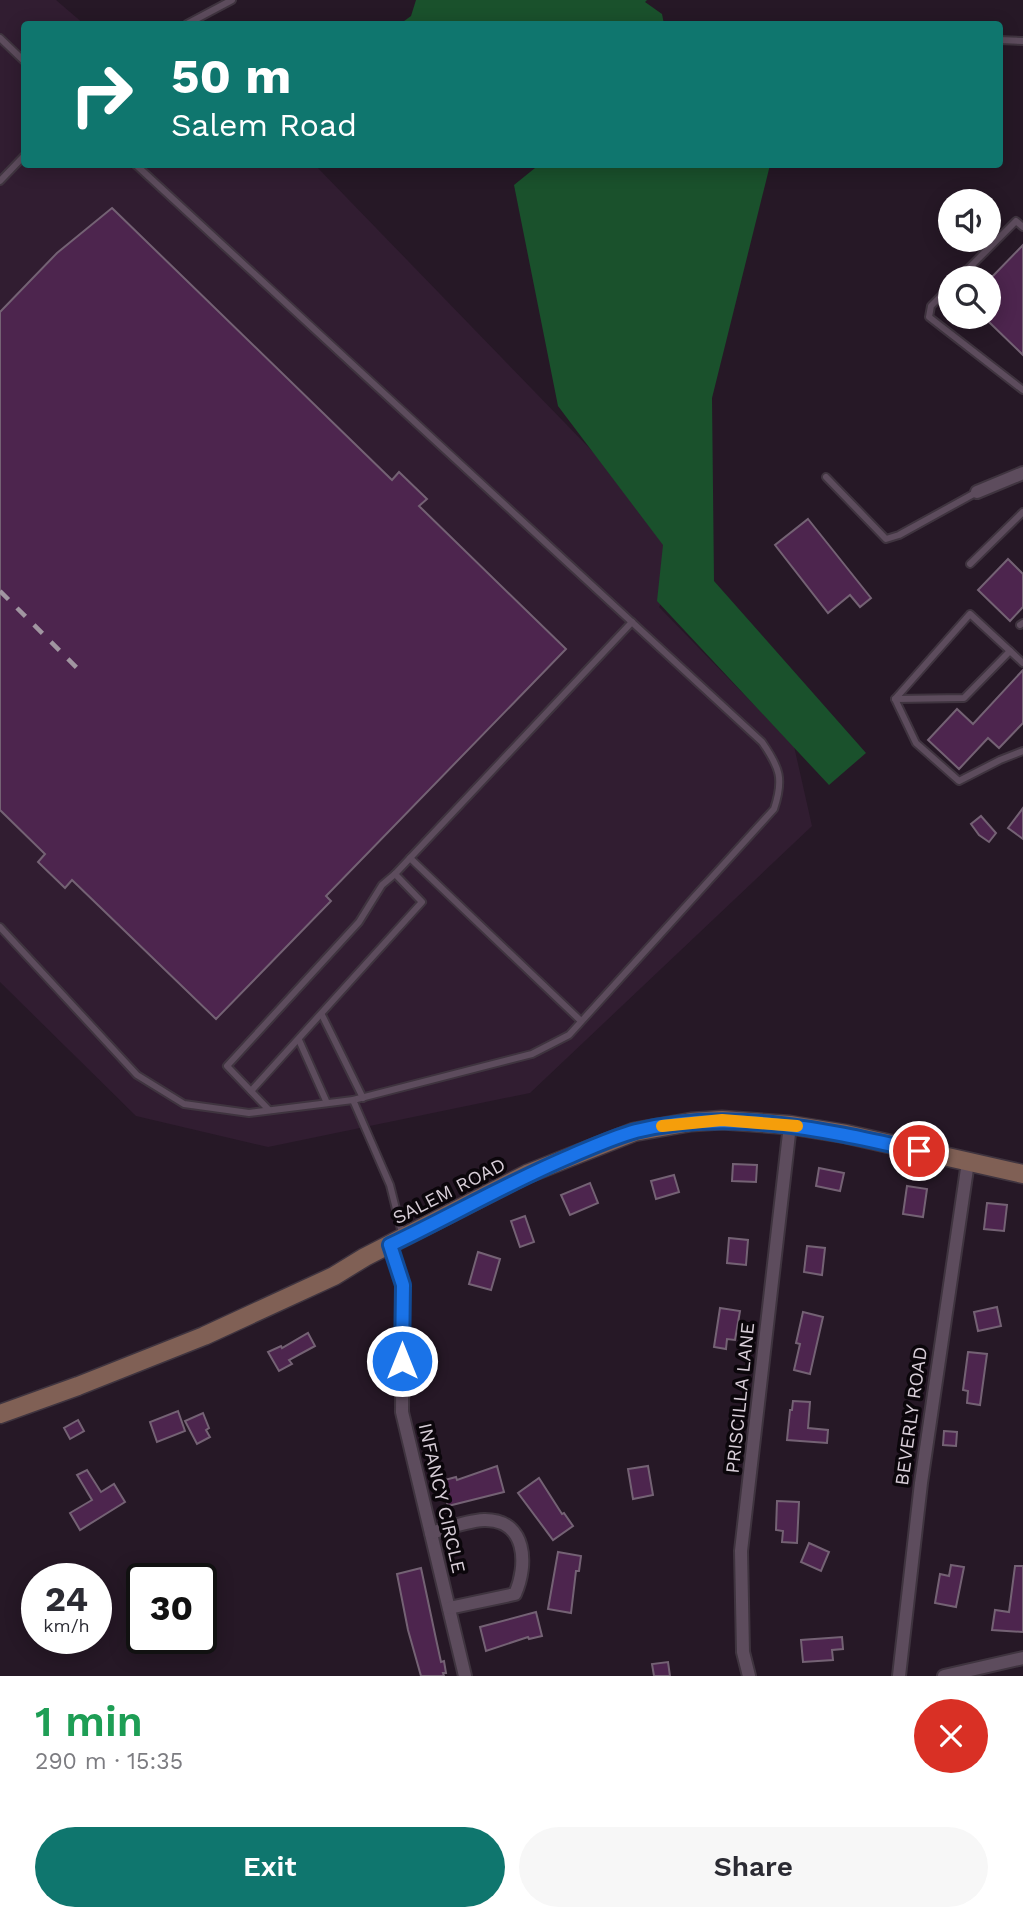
<!DOCTYPE html>
<meta charset="utf-8">
<style>
body{margin:0;font-family:"Work Sans",sans-serif;background:#f7f7f7;color:#2b2b33;height:100vh;display:flex;flex-direction:column;font-size:26px;white-space:nowrap}
*{box-sizing:border-box;margin:0}
p{font-size:23px;color:#7c7c81}
.icon{flex:none;width:38px;height:38px;fill:none;stroke:currentColor;stroke-width:2;stroke-linecap:round;stroke-linejoin:round}
.map{position:relative;height:1676px;overflow:hidden}
.panel{display:flex;flex-direction:column;background:#fff;flex:1}
.panel>*{flex:none}
.hud{position:absolute;left:21px;top:21px;width:982px;height:147px;border-radius:7px;box-shadow:0 4px 18px #0003;background:#0f766e;color:#fff;overflow:hidden}
.buttons{position:absolute;left:938px;top:189px;display:grid;gap:14px}
.buttons a{display:grid;place-items:center;width:63px;height:63px;border-radius:50%;background:#fff;box-shadow:0 4px 18px #0003;font-size:35px}
.speed{position:absolute;left:21px;top:1563px;display:flex;gap:14px;font-size:35px;font-weight:700;text-align:center}
.speed>*{display:grid;place-content:center;width:91px;height:91px;border-radius:50%;background:#fff;box-shadow:0 4px 18px #0003;line-height:1}
.speed small{font-size:18px;font-weight:400}
.speed .limit{border:4px solid #111;border-radius:10px;background:#fff;color:#111}
.pin{position:absolute;display:grid;place-items:center;width:60px;height:60px;color:#fff;margin:-30px;border:4px solid #fff;border-radius:50%;box-shadow:0 2px 7px #0007}
.me{position:absolute;width:77px;margin:-38px;rotate:0deg;stroke-linejoin:round;filter:drop-shadow(0 0 5px #0008)}
.turn{display:flex;align-items:center;gap:24px;height:147px;padding:0 35px;font-size:32px}
.turn .icon{width:91px;height:91px;stroke-width:2.5}
.turn b{display:block;font-size:49px;line-height:60px}
.round{display:grid;place-items:center;flex:none;width:74px;height:74px;border-radius:37px;background:#f7f7f7}
.head{display:flex;align-items:center;justify-content:space-between;height:119px;padding:0 35px}
h1{font-size:42px;font-weight:600;line-height:52px;color:#1e9e55}
.action{display:flex;gap:14px;margin-top:auto;padding:14px 35px}
.action a{flex:1;height:80px;border-radius:42px;background:#0f766e;color:#fff;font-size:28px;font-weight:600;line-height:80px;text-align:center}
.action a+a{background:#f7f7f7;color:#2b2b33}
.map>svg:first-child{display:block}
.built{fill:#311d31}
.green{fill:#1a512c}
.building{fill:#4d254e;stroke:#746274;stroke-width:2}
.lines{fill:none;stroke-linecap:round;stroke-linejoin:round}
.service-casing{stroke:#3f343f;stroke-width:10}
.minor-casing{stroke:#3f343f;stroke-width:16}
.secondary-casing{stroke:#3f343f;stroke-width:21}
.service{stroke:#5d4c5d;stroke-width:6}
.minor{stroke:#5d4c5d;stroke-width:12}
.secondary{stroke:#806055;stroke-width:18}
.rail{stroke:#a196a1;stroke-width:4.5;stroke-dasharray:12 12;stroke-linecap:butt}
.route-casing{stroke:#114b97;stroke-width:18}
.route{stroke:#1a73e8;stroke-width:12}
.slow{stroke:#f59e0b;stroke-width:12}
.labels{text-anchor:middle;dominant-baseline:central;stroke-width:7;stroke-linejoin:round;paint-order:stroke}
.street-label{font-size:19px;fill:#d8ced8;stroke:#0b060b}
</style>
<div class="map">
<svg width="1023" height="1676" viewBox="0 0 1023 1676">
<rect width="100%" height="100%" fill="#261826"/>
<path class="built" d="M0,0h56l28,24h-60v140l291,1 377,389 -33,53 135,139 18,80 -282,267 -262,54 -132,-31 -136,-134z"/>
<g class="green">
<path d="M416,0h231l-2,2 17,12 2,10h-264l11,-8z"/>
<path d="M533,165h237l-58,233 2,183 152,172 -37,32 -172,-184 6,-56 -105,-139 -44,-221 21,-17z"/>
</g>
<g class="building">
<path d="M112,208l280,272 7,-8 28,27 -8,7 147,143 -240,247 5,5 -115,118 -144,-139 -7,8 -27,-26 7,-8 -45,-44v-498l57,-59z"/>
<path d="M1023,245v110l-34,-33v-42z"/>
<path d="M808,519l63,79 -11,9 -10,-12 -22,18 -53,-68z"/>
<path d="M1008,559l15,15v33l-13,14 -32,-31z"/>
<path d="M1023,670v53l-24,25 -11,-10 -29,31 -31,-29 29,-31 16,15z"/>
<path d="M1023,808v31l-15,-11z"/>
<path d="M981,816l15,17 -7,9 -10,-7 -8,-11z"/>
<path d="M733,1164l24,1 -1,17 -24,-1z"/>
<path d="M819,1168l25,5 -4,18 -24,-5z"/>
<path d="M674,1175l5,17 -23,7 -5,-18z"/>
<path d="M590,1183l8,20 -28,12 -9,-20z"/>
<path d="M907,1186l20,3 -4,28 -20,-3z"/>
<path d="M987,1203l20,2 -3,26 -20,-2z"/>
<path d="M525,1216l9,26 -14,5 -9,-26z"/>
<path d="M729,1238l19,2 -2,25 -19,-2z"/>
<path d="M807,1246l18,2 -3,27 -18,-3z"/>
<path d="M478,1252l22,7 -9,31 -22,-6z"/>
<path d="M997,1307l4,19 -23,5 -4,-19z"/>
<path d="M720,1308l20,3 -5,29 -8,-1 -1,10 -12,-2z"/>
<path d="M803,1312l20,5 -13,57 -16,-4 6,-26 -4,-1z"/>
<path d="M308,1333l7,13 -26,14 3,4 -13,7 -11,-19 13,-6 1,2z"/>
<path d="M968,1352l19,2 -7,51 -13,-2 1,-12 -5,-1z"/>
<path d="M793,1401l17,1 -2,26 20,2 -1,13 -40,-3 3,-30h2z"/>
<path d="M178,1411l7,20 -28,11 -7,-20z"/>
<path d="M203,1413l6,15 -3,2 4,7 -13,7 -12,-23z"/>
<path d="M78,1420l6,11 -14,8 -6,-11z"/>
<path d="M944,1431l13,1 -1,14 -13,-1z"/>
<path d="M497,1466l7,26 -56,14 -7,-25 15,-4 1,3z"/>
<path d="M648,1466l5,29 -20,4 -5,-30z"/>
<path d="M87,1470l14,22 13,-8 11,18 -45,28 -10,-17 22,-13 -15,-25z"/>
<path d="M539,1478l23,36 2,-1 9,13 -20,14 -35,-47z"/>
<path d="M777,1501l22,1 -2,41 -15,-1 1,-11 -7,-1z"/>
<path d="M809,1543l20,9 -8,19 -20,-9z"/>
<path d="M558,1552l23,4 -2,15h-3l-5,42 -23,-4z"/>
<path d="M951,1565l13,2 -8,40 -21,-4 5,-29 9,2z"/>
<path d="M1015,1566h8v66l-31,-2 3,-20 14,2z"/>
<path d="M421,1568l15,71 5,23 3,-1 2,12h-3l1,3h-23l-13,-46 -11,-56z"/>
<path d="M536,1612l6,24 -13,3 -1,-2 -42,14 -6,-24z"/>
<path d="M842,1637l1,12 -11,1 1,10 -30,2 -2,-22z"/>
<path d="M668,1662l2,14h-16l-2,-12z"/>
</g>
<g class="lines">
<defs>
<g id="service">
<path d="M187,24l45,-24"/>
<path d="M0,38l24,23"/>
<path d="M999,40l24,1"/>
<path d="M135,164l627,578c18,26 22,37 12,67l-205,226 -37,19 -179,46 37,85 13,52"/>
<path d="M0,181l24,-25"/>
<path d="M959,278l57,-57 7,6"/>
<path d="M950,287l-19,19 -2,11 94,73"/>
<path d="M826,477l60,62 13,-4 78,-43"/>
<path d="M970,564l53,-52"/>
<path d="M1020,625l3,-2"/>
<path d="M1023,663l-53,-49 -75,85 21,44 43,38 41,-21 23,-9"/>
<path d="M895,699l69,-1 46,-47"/>
<path d="M410,858l171,163"/>
<path d="M0,927l137,148 47,29 65,9 104,-13"/>
<path d="M322,1015l41,83"/>
<path d="M299,1040l28,63"/>
<path d="M251,1091l171,-189 -27,-28 237,-252"/>
<path d="M269,1110l-42,-44 132,-144 23,-37 13,-11"/>
</g>
<g id="minor">
<path d="M977,492l46,-19"/>
<path d="M390,1245l13,40 -1,127 63,264"/>
<path d="M431,1533c17,-5 35,-12 53,-13 43,-1 44,45 31,74l-66,14"/>
<path d="M749,1676l-6,-24 -2,-101 49,-426"/>
<path d="M899,1676l22,-193 47,-321"/>
<path d="M944,1676l79,-18"/>
</g>
<path id="secondary" d="M0,1414l78,-28 126,-50 130,-60 31,-19 162,-83 107,-42 57,-10 31,-2 68,5 56,9 177,40"/>
</defs>
<use href="#service" class="service-casing"/>
<use href="#minor" class="minor-casing"/>
<use href="#secondary" class="secondary-casing"/>
<use href="#service" class="service"/>
<use href="#minor" class="minor"/>
<use href="#secondary" class="secondary"/>
<path class="rail" d="M0,591l82,82"/>
</g>
<g class="lines">
<defs>
<path id="route" d="M402,1361l1,-76 -13,-40c61,-29 119,-63 181,-89 21,-9 43,-19 65,-25 96,-23 189,-1 283,20"/>
</defs>
<use href="#route" class="route-casing"/>
<use href="#route" class="route"/>
<path class="slow" d="M662,1126l60,-6 75,6"/>
</g>
<g class="labels">
<g class="street-label">
<text transform="translate(449 1191) rotate(-27)">SALEM ROAD</text>
<text transform="translate(740 1398) rotate(-84)">PRISCILLA LANE</text>
<text transform="translate(911 1416) rotate(-82)">BEVERLY ROAD</text>
<text transform="translate(442 1498) rotate(77)">INFANCY CIRCLE</text>
</g>
</g>
</svg>
<div class="buttons">
<a><svg class="icon" aria-label="sound" viewBox="0 0 24 24"><path d="M4 9h4l5-4v14l-5-4H4zM17 9q2 3 0 6"/></svg></a>
<a><svg class="icon" aria-label="search" viewBox="0 0 24 24"><circle cx="10" cy="10" r="6"/><path d="M15 15l6 6"/></svg></a>
</div>
<div class="speed"><div>24<small>km/h</small></div><div class="limit">30</div></div>
<div class="pin" style="left:919px;top:1151px;background:#d93025"><svg class="icon" aria-label="arrive" viewBox="0 0 24 24"><path d="M6 21V4h12l-3 4 3 4H6"/></svg></div>
<svg class="me" style="left:402px;top:1361px" viewBox="-20 -20 40 40"><circle r="17" fill="#1a73e8" stroke="#fff" stroke-width="3"/><path d="M0-11L8 9 0 5-8 9z" fill="#fff"/></svg>
<div class="hud">
<div class="turn"><svg class="icon" aria-label="right" viewBox="0 0 24 24"><path d="M7 20v-9h11M14 6l5 5-5 5"/></svg><div><b>50 m</b>Salem Road</div></div>
</div>
</div>
<section class="panel">
<div class="head"><div><h1>1 min</h1><p>290 m · 15:35</p></div><a class="round" style="background:#d93025;color:#fff"><svg class="icon" aria-label="close" viewBox="0 0 24 24"><path d="M6 6l12 12M18 6L6 18"/></svg></a></div>
<div class="action"><a>Exit</a><a>Share</a></div>
</section>
